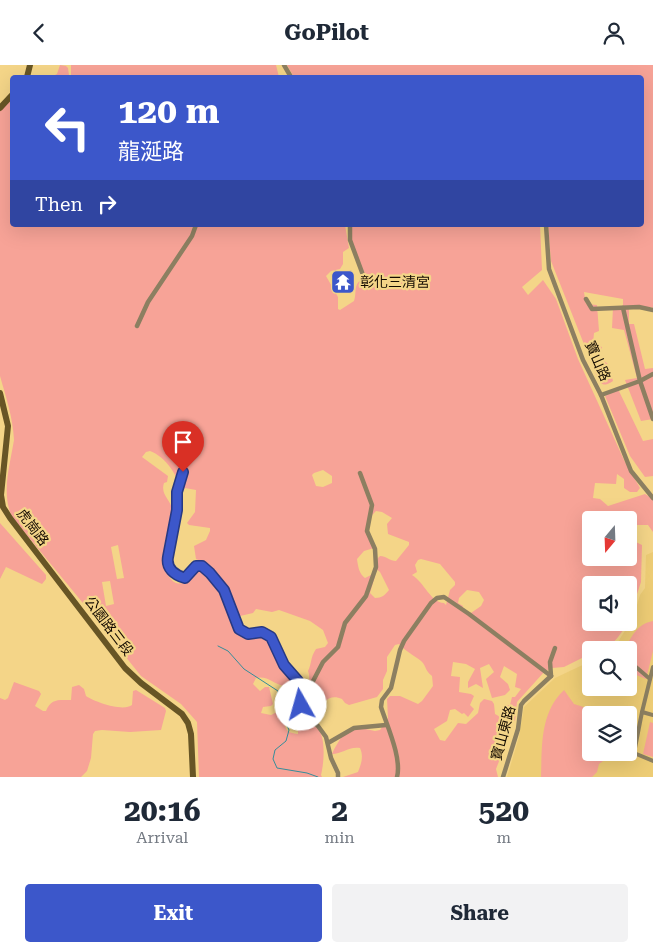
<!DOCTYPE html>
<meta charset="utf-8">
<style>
body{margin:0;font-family:"Roboto Serif","Noto Sans TC",serif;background:#f2f2f3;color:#1f2937;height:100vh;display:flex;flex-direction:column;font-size:19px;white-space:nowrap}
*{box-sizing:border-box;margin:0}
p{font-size:16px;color:#747a83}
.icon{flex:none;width:28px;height:28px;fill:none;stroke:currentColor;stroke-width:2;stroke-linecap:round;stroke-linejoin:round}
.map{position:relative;height:712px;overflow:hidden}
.panel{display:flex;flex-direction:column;background:#fff;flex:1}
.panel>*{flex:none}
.banner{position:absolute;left:10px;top:10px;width:634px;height:152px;border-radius:5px;box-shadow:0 5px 20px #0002;background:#3c57ca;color:#fff;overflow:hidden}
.needle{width:32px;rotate:199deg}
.controls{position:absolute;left:582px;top:446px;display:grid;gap:10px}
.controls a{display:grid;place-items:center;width:55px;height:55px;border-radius:5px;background:#fff;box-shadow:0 5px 20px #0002;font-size:25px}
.pin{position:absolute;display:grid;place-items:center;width:42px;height:42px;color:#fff;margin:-51px -21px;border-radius:50% 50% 50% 0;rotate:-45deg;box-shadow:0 0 5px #0007}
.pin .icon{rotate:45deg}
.me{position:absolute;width:55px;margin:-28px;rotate:353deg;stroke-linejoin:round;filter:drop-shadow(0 0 4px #0008)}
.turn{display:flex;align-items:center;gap:18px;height:105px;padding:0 25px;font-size:22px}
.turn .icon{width:65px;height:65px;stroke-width:2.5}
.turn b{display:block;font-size:35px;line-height:42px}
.then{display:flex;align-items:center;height:48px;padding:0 25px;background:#0003;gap:10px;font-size:19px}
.eta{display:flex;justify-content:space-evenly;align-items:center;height:85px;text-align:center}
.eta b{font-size:30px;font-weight:700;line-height:35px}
.action{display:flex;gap:10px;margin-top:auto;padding:10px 25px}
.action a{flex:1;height:58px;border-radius:5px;background:#3c57ca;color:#fff;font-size:20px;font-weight:700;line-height:58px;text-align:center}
.action a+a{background:#f2f2f3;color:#1f2937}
header{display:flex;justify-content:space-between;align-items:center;height:65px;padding:0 25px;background:#fff;font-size:22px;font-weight:700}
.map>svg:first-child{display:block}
.built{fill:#edcc75;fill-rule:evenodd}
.green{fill:#f7a397;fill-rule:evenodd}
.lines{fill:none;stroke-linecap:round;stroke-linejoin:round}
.stream{stroke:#358d9a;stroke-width:1}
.pedestrian{stroke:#8c7f61;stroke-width:4}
.minor{stroke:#8c7f61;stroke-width:4.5}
.secondary{stroke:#675525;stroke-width:6}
.route-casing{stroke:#273983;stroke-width:12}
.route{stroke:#3c57ca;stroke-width:9}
.labels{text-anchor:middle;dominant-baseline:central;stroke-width:4.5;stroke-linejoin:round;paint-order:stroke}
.poi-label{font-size:14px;fill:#130a00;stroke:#f4d588;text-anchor:start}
.street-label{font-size:14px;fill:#130a00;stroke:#f4d588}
</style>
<header><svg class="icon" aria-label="back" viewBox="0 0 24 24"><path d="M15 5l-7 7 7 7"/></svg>GoPilot<svg class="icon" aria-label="person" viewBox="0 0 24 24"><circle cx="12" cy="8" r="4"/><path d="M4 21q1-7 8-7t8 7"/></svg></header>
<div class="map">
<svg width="653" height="712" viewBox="0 0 653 712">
<rect width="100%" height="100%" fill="#f4d588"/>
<path class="built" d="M653,487v225h-146l12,-40 5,-30 31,-29 36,-17v26h38v-37h-20l7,-5 17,-27 7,-23 5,-7 1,-33zM591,650h38v38h-38z"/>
<g class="green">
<path d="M60,0l6,1 2,2 1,7 2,2v-12h205l3,12h-228l6,-3z"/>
<path d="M287,0h366v244l-1,-2 -23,2v15h5l11,45 8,-1v51l-12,2 -16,-41 12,-2 -13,-48 -12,-2 1,-20 10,1v-10l-39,-7 2,12 11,1 2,26 -5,2 -1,11 9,3 -3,10 9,7 5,17c-6,4 -8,5 -14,1l-48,-121 -3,-36h93v-148h-347z"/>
<path d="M12,31v129h333l4,23 -6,4v12l-3,5 -9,2 -5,5 12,21v12l2,1 14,-9c3,-8 -1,-16 7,-21l6,6 1,-1 -18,-49 2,-11h188l2,45 -20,17 6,8 15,-15 13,19 22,60 46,101 16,28 -3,4h-7l-6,-4v-9l-7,-5 -1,10 -21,-1 -2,15 7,1 8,7 37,-12 8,5v33l-5,-7h-19v-5h-38v37h38v-23l1,-1 2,7 10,5 -1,37 -12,36v-33h-38v38h36c-4,8 -14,23 -23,26 -3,2 -9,1 -13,1v6l-9,2 -18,9 -12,1 -7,3 -28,31 -2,19 -8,-4 -2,-12h5l2,-8h3l6,-8 -6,-2 2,-13 -13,-8 -4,11 8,7 2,6 -5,5 -13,3 -6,-19 8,-7 -5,-8 -9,4 3,20 -7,-4 -8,4v-6l7,-13 -9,-5 -13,-2 -2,14 9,1 -1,15 12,2 3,2 -4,9 4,4 -6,8 -4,-4 -2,1 -7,-5 -5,1 -3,11 -13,8 6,11 5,1 13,-18 8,1 12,-11 2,-10 4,-4 8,2 2,3 1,10c7,4 14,8 16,17l-12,-2 -4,15 10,2 -9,23 2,8h-155l15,-5c3,-8 6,-15 2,-24 -11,-2 -18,6 -28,6 3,-8 8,-13 11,-21l18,-5 14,3 5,-1 8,-12 -1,-19 3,-3h10l18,8 4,-3 11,-15 -1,-10c-7,-6 -5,-7 -9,-13 -4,-5 -17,-11 -24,-19l-4,1 -8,12v14l-4,9v9l-6,8 -28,8 -4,-2 -3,-4c-17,-8 -19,13 -35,5 -2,-10 5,-23 1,-33 4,-8 2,-13 8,-22l9,-2 3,-4 -5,-13 -13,-9 -31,-11 -7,2 -16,-3 -3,4 -13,3 -2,6c9,18 25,6 40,15 -1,15 9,30 18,42l-5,5 -7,2c-10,-2 -17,-11 -28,-8l-3,6 7,7 5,-4h4l4,17 -2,2 -8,1 -2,6 10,2 6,-3 8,6c-1,11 1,15 13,16v-10l8,-7c4,4 9,7 12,11 8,11 6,35 3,47l1,2h-123l-2,-55 -16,-18 -40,-28 -44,-55 5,-5 -10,-12 -5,4 -75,-91c-11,-24 -2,-52 2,-77 -1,-22 -8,-43 -14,-64v-266zM150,386c16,6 29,25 31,43l4,-6 11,2 -1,22 -8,11 2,2 21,3v3l-4,9 -12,6 2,13 7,3 -2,4h-4c-4,4 -6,13 -10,16 -2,1 -9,2 -11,1 -3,-1 -4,-3 -6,-5 -8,-13 -7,-31 -3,-45 2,-8 6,-14 5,-23 -1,-11 -12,-15 -8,-27l3,-1 1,-6 -26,-19 4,-5zM323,405l9,6v7l-9,4 -7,-1 -4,-11 2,-2zM376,446l6,1 10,6 -5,6 1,10 21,8v3l-13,16c-6,0 -10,-5 -16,-5l-2,2 -3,10 5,4 9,18c-4,5 -7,8 -14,8l-5,-5 5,-17 -4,-1 -6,3c-6,-4 -7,-12 -8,-19l7,-8 10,-3c-4,-16 -11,-25 2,-37zM118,480l6,33 -7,1 -6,-32zM421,494l19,5 15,18v3l-5,5 -4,15 -2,-2c-13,0 -20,-21 -32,-28l5,-3 -2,-7 3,-5zM110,516l4,23 -8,2 -4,-24zM467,525l12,2 5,8 -3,6 -10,7 -9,-3 1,-4 -5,-3 1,-5z"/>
<path d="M618,324l25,52 10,-2v37l-8,1 -15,-21 -25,-60z"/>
<path d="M0,458l46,52v4l-4,5 -36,-17 -6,12z"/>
<path d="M653,556v30l-7,28 -17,-7v-22h-5c8,-14 13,-26 29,-29z"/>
<path d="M14,617l25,9 2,3 -6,12 8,5h3c5,-13 13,-11 25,-11l1,-13 7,-2 5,4 2,7c9,6 37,16 46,9l1,-14 3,-1 29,18 1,3 -5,19 -31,2 -28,-2 -7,1 -2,3 -2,24 -4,13 -6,6h-81v-79l5,2 3,-2z"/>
<path d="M564,625l10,14 19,6 39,3 5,7 -3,17 -5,4v-26h-38v38h23l-15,11 -2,8 -5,5h-51c1,-32 -1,-64 23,-87z"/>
<path d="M650,657l3,1v34l-10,-3z"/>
</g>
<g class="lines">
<path class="stream" d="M218,581l10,5 16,18 34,22 2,18 9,21 -3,11 -11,9 -2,9 4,9 30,5 11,4"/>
<g class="pedestrian">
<path d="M629,596l21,18"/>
<path d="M642,647l11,-45"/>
<path d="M653,650l-11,-3 -8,41 19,8"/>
</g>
<g class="minor">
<path d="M284,0l7,12"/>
<path d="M350,160v15l13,35"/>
<path d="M546,160l3,44 34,91 18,35 30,76 22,27"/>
<path d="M586,234l6,10 47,-2 14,3"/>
<path d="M623,243l17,73 13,38"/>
<path d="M137,261l11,-24 44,-66 4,-11"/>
<path d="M601,330l39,-14 13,-7"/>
<path d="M183,407l-6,20v18l-9,47c-1,11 6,18 17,21l11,-12h6l3,2 19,22 15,39 9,5 15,-2 8,6 13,27 14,15 5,15 -2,10 5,11 12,10 8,11 5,21 7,15v4"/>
<path d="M551,611l-1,-14 5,-14"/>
<path d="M301,624l11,-6 11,-21 15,-15 7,-24 21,-27 10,-29 -1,-18 -8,-18 5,-26 -12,-32"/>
<path d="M328,678l26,-15 32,-3"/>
<path d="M397,712c5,-19 -10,-51 -16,-70l1,-7 9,-12 9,-38 4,-9 27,-38 6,-5 7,-1 25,17 82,62"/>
<path d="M503,712l15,-48 3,-24 3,-4 27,-25"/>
</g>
<g class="secondary">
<path d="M27,12l3,-12"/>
<path d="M0,43l12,-13"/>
<path d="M0,328l8,33 -7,69 2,12 7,11 115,150 16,15 41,31 6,9 3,11 2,43"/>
</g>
</g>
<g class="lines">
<defs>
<path id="route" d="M183,407l-6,20v18l-9,47c-2,11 6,18 17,21l11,-12h6l8,7 14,17 15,39 9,5 14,-2 9,5 13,28 14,16 5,14 -2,10"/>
</defs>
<use href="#route" class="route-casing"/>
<use href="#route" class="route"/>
</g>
<defs>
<symbol id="temple-square" viewBox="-11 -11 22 22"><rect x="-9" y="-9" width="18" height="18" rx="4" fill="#3c57ca" stroke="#f4d588"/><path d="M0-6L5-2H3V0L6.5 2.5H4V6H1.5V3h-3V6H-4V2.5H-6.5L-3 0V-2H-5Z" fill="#fff"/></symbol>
</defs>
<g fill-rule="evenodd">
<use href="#temple-square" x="329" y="203" width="28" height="28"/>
</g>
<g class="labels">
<g class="poi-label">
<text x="360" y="217">彰化三清宮</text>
</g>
<g class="street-label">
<text transform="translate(598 296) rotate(66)">寶山路</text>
<text transform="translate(33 462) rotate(53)">虎崗路</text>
<text transform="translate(109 561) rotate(53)">公園路三段</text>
<text transform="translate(503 668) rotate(-75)">寶山東路</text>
</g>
</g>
</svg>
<div class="controls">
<a><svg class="needle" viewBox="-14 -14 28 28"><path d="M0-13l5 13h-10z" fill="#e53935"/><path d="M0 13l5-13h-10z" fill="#747a83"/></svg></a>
<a><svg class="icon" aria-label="sound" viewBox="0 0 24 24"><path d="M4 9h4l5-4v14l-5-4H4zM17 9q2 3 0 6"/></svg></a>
<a><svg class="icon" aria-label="search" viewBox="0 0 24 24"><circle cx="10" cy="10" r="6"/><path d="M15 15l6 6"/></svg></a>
<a><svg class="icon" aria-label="layers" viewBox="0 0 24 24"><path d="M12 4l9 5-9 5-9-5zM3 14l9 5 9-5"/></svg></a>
</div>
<div class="pin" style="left:183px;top:407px;background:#d93025"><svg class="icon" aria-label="arrive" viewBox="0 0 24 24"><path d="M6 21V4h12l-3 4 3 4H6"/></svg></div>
<svg class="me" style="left:301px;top:640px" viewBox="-20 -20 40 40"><circle r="19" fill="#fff"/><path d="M0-13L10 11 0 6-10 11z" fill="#3c57ca"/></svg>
<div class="banner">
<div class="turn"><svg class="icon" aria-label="left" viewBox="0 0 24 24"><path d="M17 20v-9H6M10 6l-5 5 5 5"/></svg><div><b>120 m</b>龍涎路</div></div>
<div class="then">Then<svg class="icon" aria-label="right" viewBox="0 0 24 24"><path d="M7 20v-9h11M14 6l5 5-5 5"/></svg></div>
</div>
</div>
<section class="panel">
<div class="eta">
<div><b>20:16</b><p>Arrival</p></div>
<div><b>2</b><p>min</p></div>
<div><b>520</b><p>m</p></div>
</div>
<div class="action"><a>Exit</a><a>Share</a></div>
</section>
